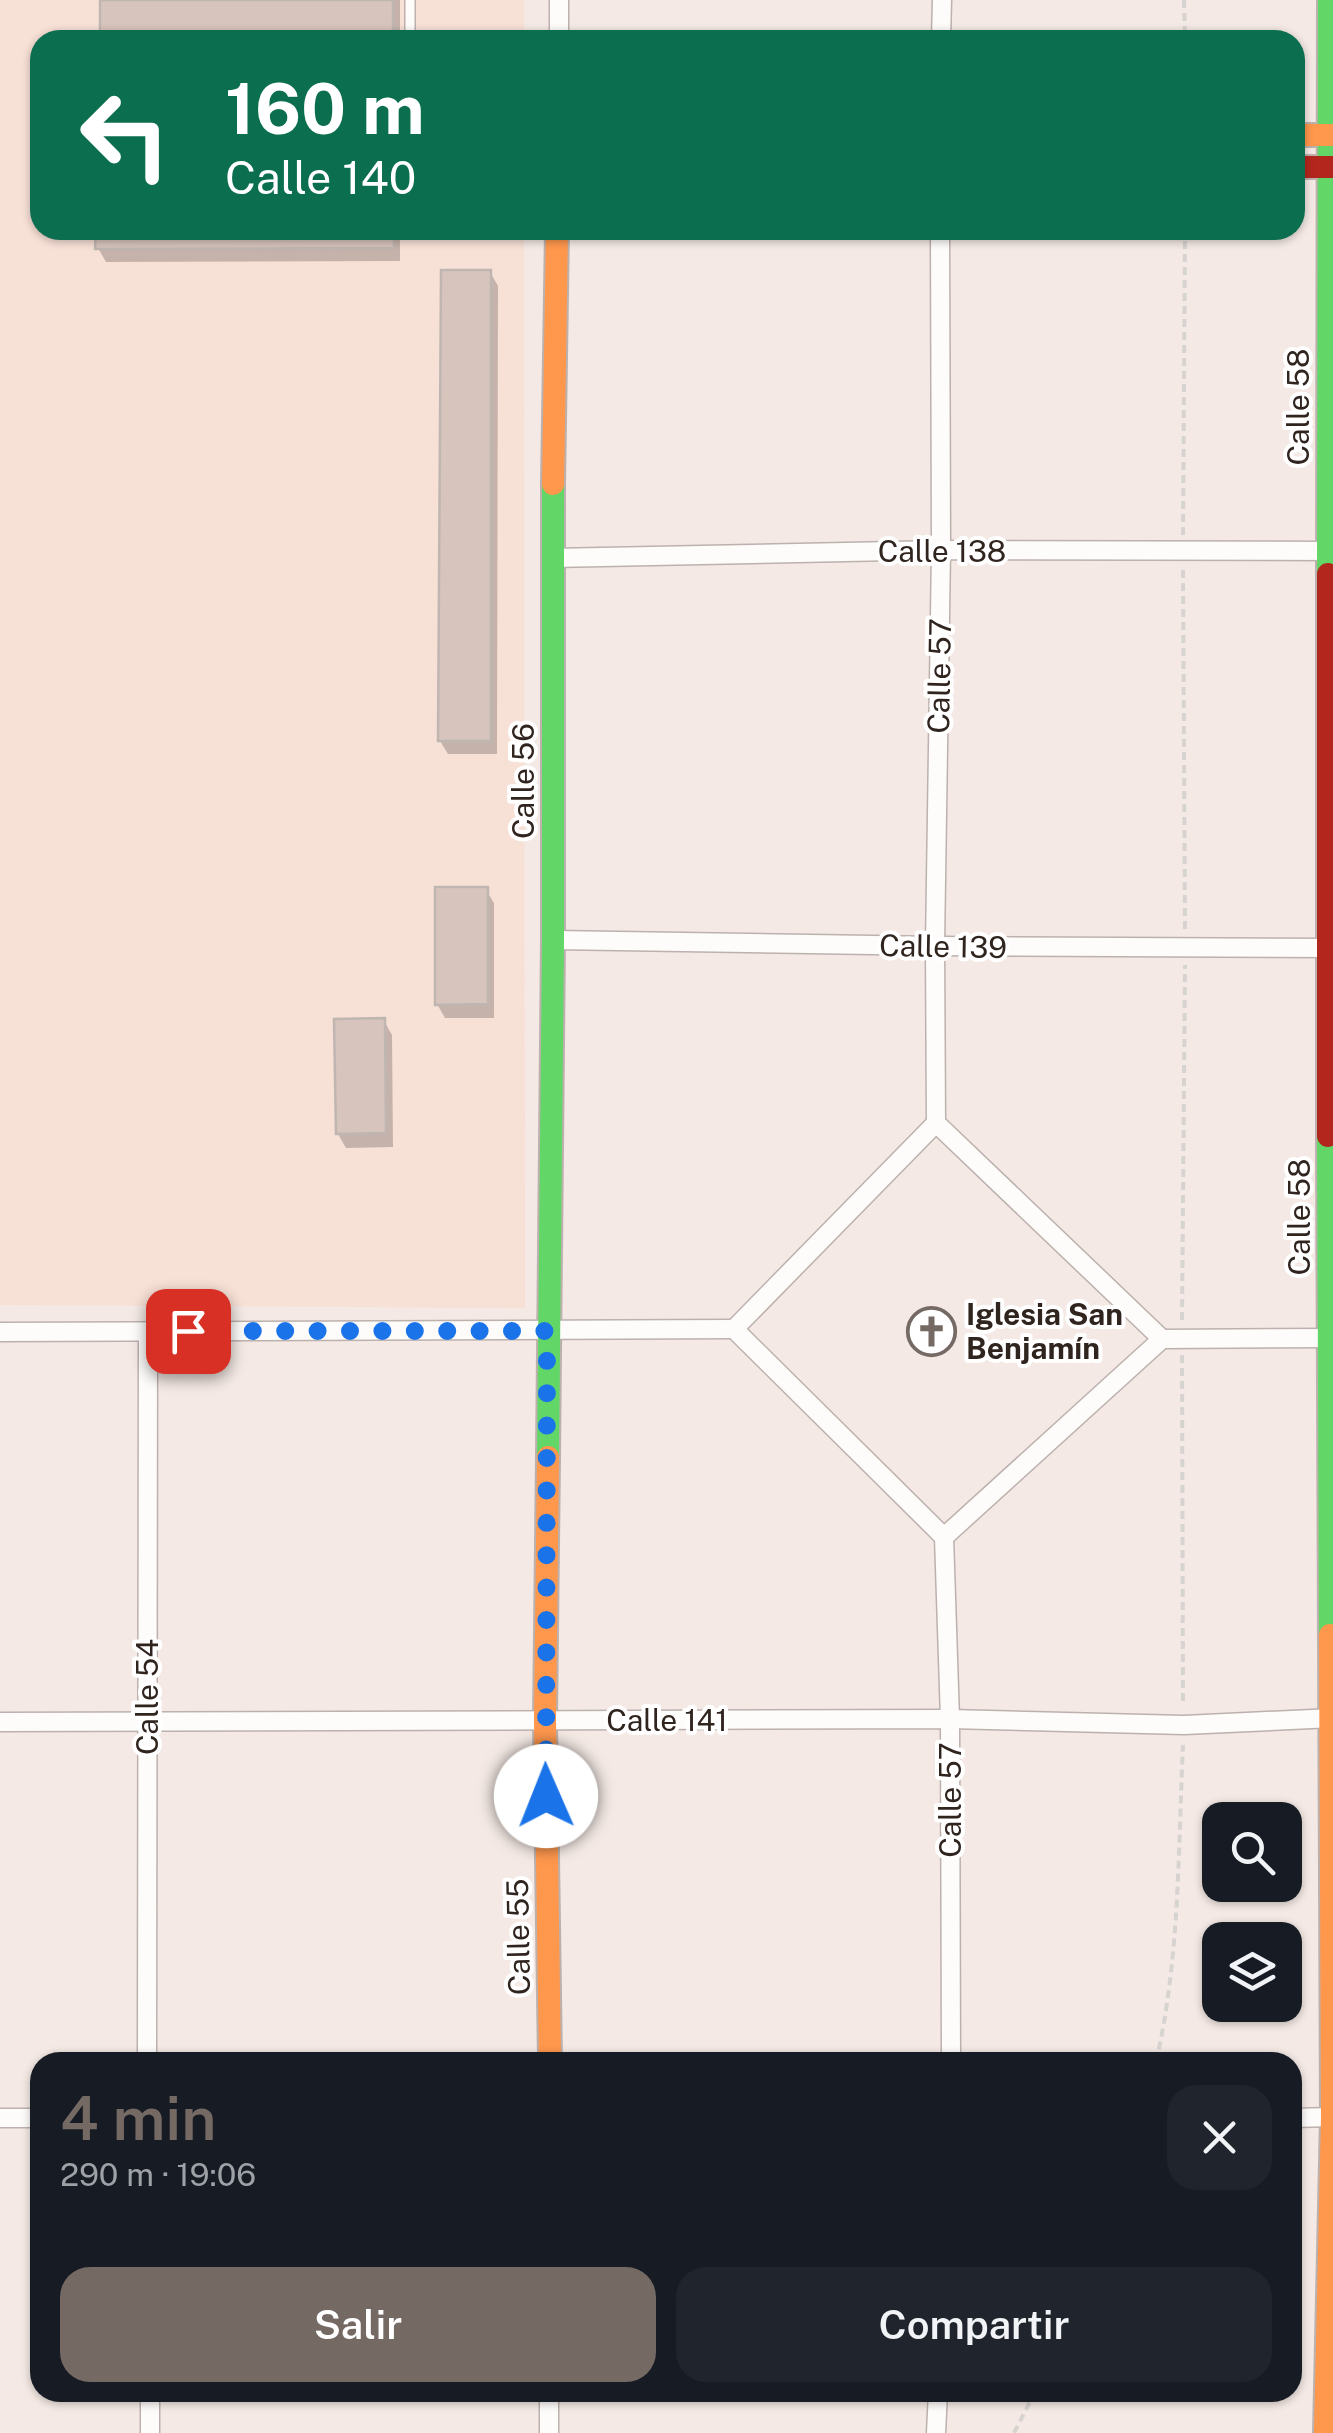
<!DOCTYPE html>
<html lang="es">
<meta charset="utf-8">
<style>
body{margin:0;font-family:"Public Sans",sans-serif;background:#20242c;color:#f1f3f6;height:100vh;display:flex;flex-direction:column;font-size:38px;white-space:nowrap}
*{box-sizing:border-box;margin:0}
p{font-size:32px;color:#9ea1a6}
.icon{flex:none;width:55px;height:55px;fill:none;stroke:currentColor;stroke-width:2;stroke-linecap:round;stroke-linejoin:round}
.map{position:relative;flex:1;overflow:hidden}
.drawer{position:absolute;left:30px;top:2052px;width:1272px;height:350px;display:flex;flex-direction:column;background:#171b24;border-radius:30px;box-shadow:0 2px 8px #0004}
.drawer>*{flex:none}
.banner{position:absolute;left:30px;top:30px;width:1275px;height:210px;border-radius:30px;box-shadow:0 2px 8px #0004;background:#0b6e4f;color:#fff;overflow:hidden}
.buttons{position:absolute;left:1202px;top:1802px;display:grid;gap:20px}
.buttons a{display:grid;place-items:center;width:100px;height:100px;border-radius:20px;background:#171b24;box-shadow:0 2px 8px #0004;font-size:50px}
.pin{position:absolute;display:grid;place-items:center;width:85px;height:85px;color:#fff;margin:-42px;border-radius:20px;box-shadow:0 5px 15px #0006}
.me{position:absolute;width:110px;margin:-55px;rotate:359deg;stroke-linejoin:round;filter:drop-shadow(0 0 8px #0008)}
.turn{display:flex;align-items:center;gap:35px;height:210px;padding:0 30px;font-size:45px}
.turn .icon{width:130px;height:130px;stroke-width:2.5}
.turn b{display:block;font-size:70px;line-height:85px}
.round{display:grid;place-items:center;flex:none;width:105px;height:105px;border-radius:30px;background:#20242c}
.summary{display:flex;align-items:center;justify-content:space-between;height:170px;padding:0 30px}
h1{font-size:60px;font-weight:600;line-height:75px;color:#756964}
.primary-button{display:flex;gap:20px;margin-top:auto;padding:20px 30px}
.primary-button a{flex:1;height:115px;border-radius:30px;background:#756964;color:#fff;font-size:40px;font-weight:600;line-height:115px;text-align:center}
.primary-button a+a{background:#20242c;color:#f1f3f6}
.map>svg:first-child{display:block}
.built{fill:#f7e0d6}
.shadow{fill:#0003}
.building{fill:#d7c4bc;stroke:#c0b6b1;stroke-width:2.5}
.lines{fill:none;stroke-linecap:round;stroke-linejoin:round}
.lane-casing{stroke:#bcb1ad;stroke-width:12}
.street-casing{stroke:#bcb1ad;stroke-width:21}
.fast-casing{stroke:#bcb1ad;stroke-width:26}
.slow-casing{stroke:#bcb1ad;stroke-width:26}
.jam-casing{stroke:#bcb1ad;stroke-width:26}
.path{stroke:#d6d3d1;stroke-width:4;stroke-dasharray:8 5;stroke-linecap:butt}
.lane{stroke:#fdfcfb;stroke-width:9}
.street{stroke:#fdfcfb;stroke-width:18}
.fast{stroke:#63d668;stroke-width:22}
.slow{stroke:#ff974d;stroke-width:22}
.jam{stroke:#b3261e;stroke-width:22}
.route{stroke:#1a73e8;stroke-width:18;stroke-dasharray:0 32.4}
.labels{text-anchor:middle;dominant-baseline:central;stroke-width:8;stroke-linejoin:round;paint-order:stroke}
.street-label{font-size:30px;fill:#30241f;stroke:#fff}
.poi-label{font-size:30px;font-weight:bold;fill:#30241f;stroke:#fff;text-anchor:start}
</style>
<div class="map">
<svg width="1333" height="2433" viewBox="0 0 1333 2433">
<rect width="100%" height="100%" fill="#f4e9e4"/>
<path class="built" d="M0,0h524v40h-484v190h484l1,1078 -525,-3z"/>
<g class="shadow">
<path d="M103,0h297v40h-298z"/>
<path d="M98,230h302v31l-294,1 -8,-14z"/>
<path d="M490,272l8,14 -1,468h-49l-8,-13z"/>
<path d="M486,890l8,13v115h-49l-8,-14z"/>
<path d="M384,1021l8,14 1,112 -47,1 -8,-14z"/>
</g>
<g class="building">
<rect x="100" y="0" width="293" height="40"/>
<path d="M96,230h298v18l-299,1z"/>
<path d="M441,270h50v471h-53z"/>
<path d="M435,887h53v117l-53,1z"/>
<path d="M385,1018l1,115 -50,1 -2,-115z"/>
</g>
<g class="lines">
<defs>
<path id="lane" d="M410,0v40"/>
<g id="street">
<path d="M559,40v-40"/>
<path d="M941,40l1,-40"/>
<path d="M552,558l389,-8 392,1"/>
<path d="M553,940l382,6 398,2"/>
<path d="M936,1123l-1,-177 6,-396 -1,-320"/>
<path d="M936,1123l226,216"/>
<path d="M734,1329l210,208 218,-198"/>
<path d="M734,1329l202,-206"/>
<path d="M0,1332l734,-3"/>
<path d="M1162,1339l171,-1"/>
<path d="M944,1537l6,182 1,343"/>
<path d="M0,1722l950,-3 234,6 149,-7"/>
<path d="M147,2062l1,-731"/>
<path d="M0,2118h40"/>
<path d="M1292,2118l41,-1"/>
<path d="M150,2392v41"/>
<path d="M549,2433v-41"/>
<path d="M936,2433l2,-41"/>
</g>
<g id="fast">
<path d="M1328,574l1,-574"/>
<path d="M1328,1136l2,499"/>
<path d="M548,1457l5,-517v-456"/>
</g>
<g id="slow">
<path d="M1295,135h38"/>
<path d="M553,484l4,-254"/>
<path d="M548,1457l-3,263 5,342"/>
<path d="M1325,2433l7,-316 -2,-482"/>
</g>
<g id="jam">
<path d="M1295,167h38"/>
<path d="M1328,574v562"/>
</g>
</defs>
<use href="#lane" class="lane-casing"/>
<use href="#street" class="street-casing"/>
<use href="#fast" class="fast-casing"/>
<use href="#slow" class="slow-casing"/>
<use href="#jam" class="jam-casing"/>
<g class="path">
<path d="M1184,0l1,40"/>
<path d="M1183,535l2,-305"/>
<path d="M1183,570l2,360"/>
<path d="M1182,1320l3,-355"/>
<path d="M1182,1355l1,350"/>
<path d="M1156,2062c24,-103 22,-212 27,-317"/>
<path d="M1014,2433l21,-41"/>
</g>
<use href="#lane" class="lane"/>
<use href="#street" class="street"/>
<use href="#fast" class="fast"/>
<use href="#slow" class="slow"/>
<use href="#jam" class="jam"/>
</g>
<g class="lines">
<path class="route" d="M188,1331h359l-1,465"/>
</g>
<defs>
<symbol id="church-ring" viewBox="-11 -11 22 22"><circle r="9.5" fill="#fff" stroke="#756964" stroke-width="1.5"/><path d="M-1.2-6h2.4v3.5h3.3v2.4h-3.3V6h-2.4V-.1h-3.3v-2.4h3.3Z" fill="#756964"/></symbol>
</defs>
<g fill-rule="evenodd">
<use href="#church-ring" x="904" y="1304" width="55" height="55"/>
</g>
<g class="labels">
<g class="street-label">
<text transform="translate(1298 407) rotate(-90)">Calle 58</text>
<text x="942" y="551">Calle 138</text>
<text transform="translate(939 676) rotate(-89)">Calle 57</text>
<text transform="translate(523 781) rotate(-90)">Calle 56</text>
<text transform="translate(943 946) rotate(1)">Calle 139</text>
<text transform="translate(1299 1217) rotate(-90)">Calle 58</text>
<text transform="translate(147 1697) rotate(-90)">Calle 54</text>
<text x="667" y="1720">Calle 141</text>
<text transform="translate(950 1800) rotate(-90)">Calle 57</text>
<text transform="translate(518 1937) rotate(-91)">Calle 55</text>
</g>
<g class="poi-label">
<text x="966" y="1314">Iglesia San<tspan x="966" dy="34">Benjamín</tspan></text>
</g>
</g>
</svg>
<div class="buttons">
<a><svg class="icon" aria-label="search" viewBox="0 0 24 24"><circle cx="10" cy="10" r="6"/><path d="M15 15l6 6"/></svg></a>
<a><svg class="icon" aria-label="layers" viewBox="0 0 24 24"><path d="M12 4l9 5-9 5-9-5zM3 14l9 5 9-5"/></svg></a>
</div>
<div class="pin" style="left:188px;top:1331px;background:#d93025"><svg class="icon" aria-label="arrive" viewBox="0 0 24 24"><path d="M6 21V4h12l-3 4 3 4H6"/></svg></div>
<svg class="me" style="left:546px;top:1796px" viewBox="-20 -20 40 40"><circle r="19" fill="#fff"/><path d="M0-13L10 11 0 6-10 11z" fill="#1a73e8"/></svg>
<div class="banner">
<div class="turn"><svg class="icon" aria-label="left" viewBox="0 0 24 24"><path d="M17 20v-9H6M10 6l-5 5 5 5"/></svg><div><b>160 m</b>Calle 140</div></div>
</div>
<section class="drawer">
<div class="summary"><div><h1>4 min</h1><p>290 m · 19:06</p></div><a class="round"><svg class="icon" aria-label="close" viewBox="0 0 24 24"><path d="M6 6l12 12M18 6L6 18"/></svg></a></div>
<div class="primary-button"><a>Salir</a><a>Compartir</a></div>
</section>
</div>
